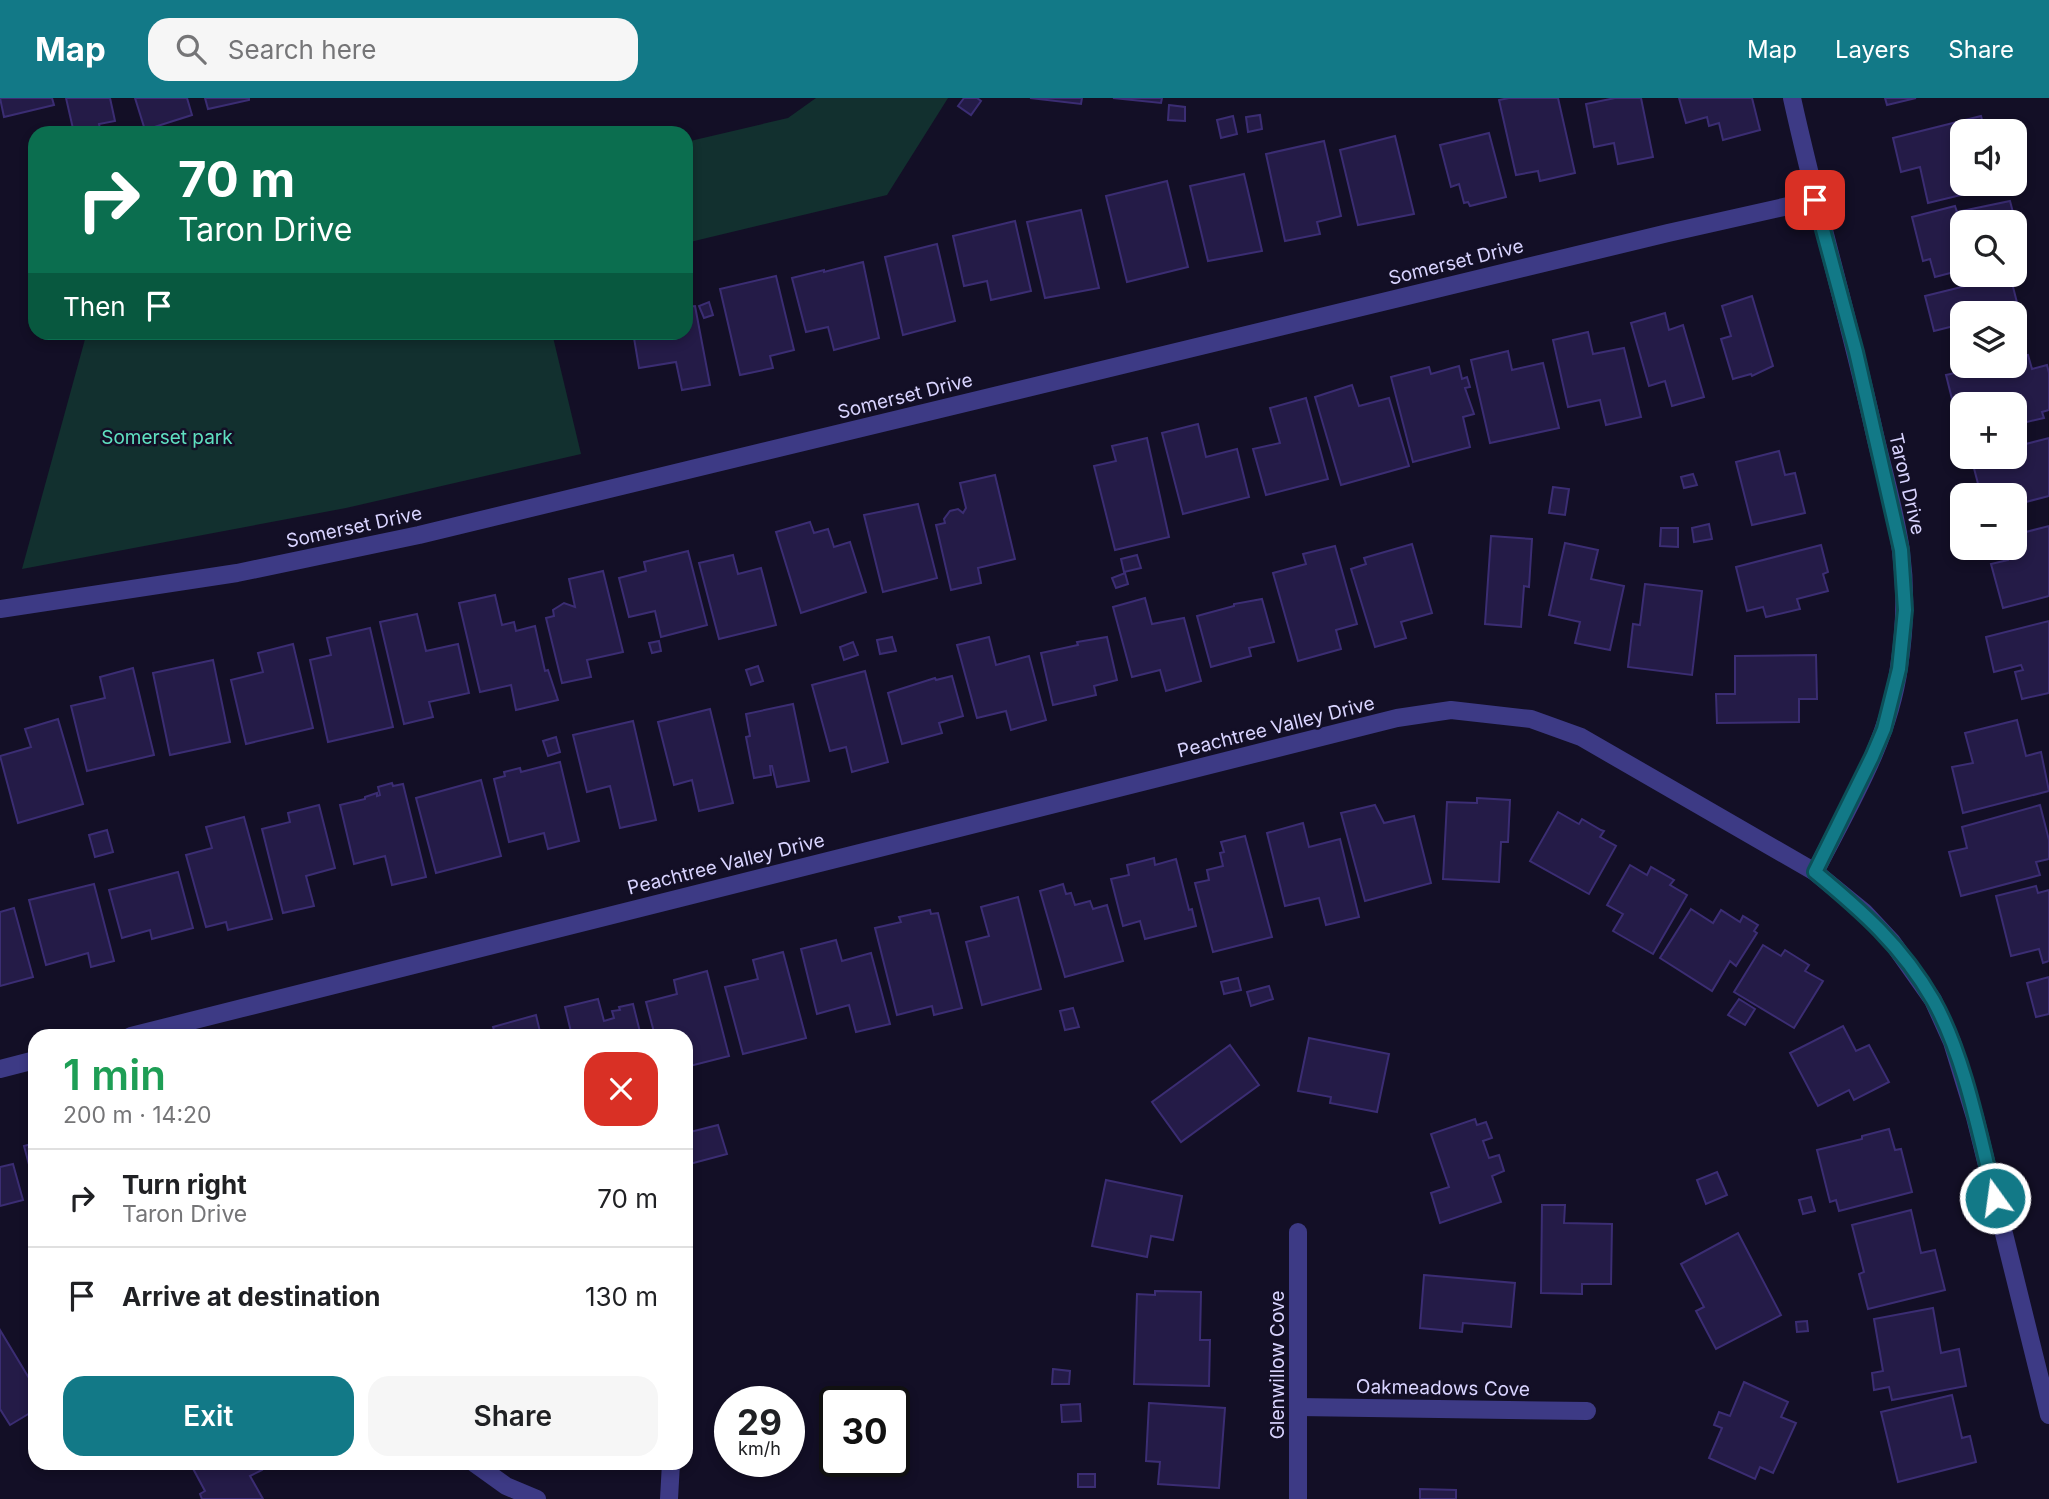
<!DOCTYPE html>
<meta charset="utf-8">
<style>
body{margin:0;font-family:Inter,sans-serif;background:#f6f6f6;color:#202124;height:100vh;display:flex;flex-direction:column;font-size:26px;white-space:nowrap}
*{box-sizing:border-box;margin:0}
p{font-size:23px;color:#757577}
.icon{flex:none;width:38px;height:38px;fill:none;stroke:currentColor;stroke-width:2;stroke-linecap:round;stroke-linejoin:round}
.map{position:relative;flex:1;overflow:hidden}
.sheet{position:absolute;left:28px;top:931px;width:665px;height:441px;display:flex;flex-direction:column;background:#fff;border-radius:21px;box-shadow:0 4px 10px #0003}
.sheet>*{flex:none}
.top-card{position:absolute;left:28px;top:28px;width:665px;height:214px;border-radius:21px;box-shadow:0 4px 10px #0003;background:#0b6e4f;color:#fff;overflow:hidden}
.buttons{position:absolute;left:1950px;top:21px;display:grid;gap:14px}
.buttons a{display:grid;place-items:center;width:77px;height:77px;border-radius:14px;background:#fff;box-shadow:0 4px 10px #0003;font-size:35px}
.speed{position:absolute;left:714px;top:1288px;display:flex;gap:14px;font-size:35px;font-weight:700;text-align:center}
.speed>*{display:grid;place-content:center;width:91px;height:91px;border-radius:50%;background:#fff;box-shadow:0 4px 10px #0003;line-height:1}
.speed small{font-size:18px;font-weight:400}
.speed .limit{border:4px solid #111;border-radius:10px;background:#fff;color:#111}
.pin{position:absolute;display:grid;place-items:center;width:60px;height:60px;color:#fff;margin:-30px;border-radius:14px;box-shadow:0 4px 10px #0006}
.me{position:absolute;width:77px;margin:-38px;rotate:346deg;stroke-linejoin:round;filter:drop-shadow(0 0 5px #0008)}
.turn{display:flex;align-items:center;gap:24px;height:147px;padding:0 35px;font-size:32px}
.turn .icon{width:91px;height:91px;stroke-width:2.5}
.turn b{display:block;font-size:49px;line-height:60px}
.then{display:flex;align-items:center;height:66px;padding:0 35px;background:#0003;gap:14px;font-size:26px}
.round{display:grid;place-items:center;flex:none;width:74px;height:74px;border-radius:21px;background:#f6f6f6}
.headline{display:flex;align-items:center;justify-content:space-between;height:119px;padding:0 35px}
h1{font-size:42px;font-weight:600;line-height:52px;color:#1e9e55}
.primary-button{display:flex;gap:14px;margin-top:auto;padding:14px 35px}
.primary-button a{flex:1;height:80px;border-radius:21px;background:#127987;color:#fff;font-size:28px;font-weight:600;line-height:80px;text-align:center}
.primary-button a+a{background:#f6f6f6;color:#202124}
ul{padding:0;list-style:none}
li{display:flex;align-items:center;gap:21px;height:98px;padding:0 35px;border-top:2px solid #e0e0e0}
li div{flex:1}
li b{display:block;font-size:26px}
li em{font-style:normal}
header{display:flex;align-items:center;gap:42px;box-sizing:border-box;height:98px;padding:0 35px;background:#127987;color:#fff}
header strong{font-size:33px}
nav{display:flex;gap:38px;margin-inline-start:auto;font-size:24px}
.search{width:490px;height:63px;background:#f6f6f6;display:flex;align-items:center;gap:18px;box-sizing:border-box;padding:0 24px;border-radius:21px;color:#757577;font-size:26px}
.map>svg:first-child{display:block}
.green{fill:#12302f}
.building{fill:#241b47;stroke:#3b2d73;stroke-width:2}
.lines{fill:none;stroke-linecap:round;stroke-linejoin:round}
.service{stroke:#3d3a85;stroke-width:18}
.minor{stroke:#3d3a85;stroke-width:18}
.route-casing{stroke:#0c4f58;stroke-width:18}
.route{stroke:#127987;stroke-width:12}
.labels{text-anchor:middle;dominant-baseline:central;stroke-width:5;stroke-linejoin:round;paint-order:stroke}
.street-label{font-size:19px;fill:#d9d4ff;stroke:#130f26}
.park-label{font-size:19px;fill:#5fe0c0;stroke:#130f26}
</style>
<header>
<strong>Map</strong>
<div class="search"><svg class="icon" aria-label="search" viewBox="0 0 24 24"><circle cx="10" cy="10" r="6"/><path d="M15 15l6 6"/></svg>Search here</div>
<nav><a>Map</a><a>Layers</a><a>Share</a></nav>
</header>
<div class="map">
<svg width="2049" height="1401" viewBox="0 0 2049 1401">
<rect width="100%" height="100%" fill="#130f26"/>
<g class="green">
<path d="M816,0h132l-61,97 -201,48v-101l102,-24z"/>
<path d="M87,234l465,1 29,121 -235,54 -324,61z"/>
</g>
<g class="building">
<path d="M0,0h52l2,7 -50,12z"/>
<path d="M66,0h44l5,23 -16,3 2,9h-27z"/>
<path d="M135,0h52l5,17 -47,15z"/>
<path d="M205,0h44v2l-41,9z"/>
<path d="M964,0h13l4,3 -10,14 -13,-9z"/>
<path d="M1030,0h52l-1,6z"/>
<path d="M1113,0h49l-1,5z"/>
<path d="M1509,0h49l17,75 -35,8 -2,-10 -22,4 -17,-75z"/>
<path d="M1615,0h26l12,59 -35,7 -4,-21 -20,4 -8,-43z"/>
<path d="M1679,0h73l8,32 -37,10 -4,-17 -10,3 -2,-9 -21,6z"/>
<path d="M1885,0h31l-29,7z"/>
<path d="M1169,7l16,2v14l-17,-1z"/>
<path d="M1260,17l2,14 -14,3 -2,-15z"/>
<path d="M1233,18l4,18 -16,4 -4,-18z"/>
<path d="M1981,18l4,15h-23v53h36v2l-70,17 -8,-36 -19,5 -8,-34z"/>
<path d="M1489,35l17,64 -36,9 -2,-4 -4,1 -5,-19 -8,3 -11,-42z"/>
<path d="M1395,38l19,78 -56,11 -18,-75z"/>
<path d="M1324,43l17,75 -24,6 3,12 -35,7 -19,-87z"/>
<path d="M1244,76l18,77 -54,10 -18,-75z"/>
<path d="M1167,83l21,86 -61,15 -21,-86z"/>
<path d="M2010,103l9,34 -5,1v-14h-52v48l-27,7 -5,-18 -7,2 -11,-44 43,-11 2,6z"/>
<path d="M1081,112l18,78 -54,10 -18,-76z"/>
<path d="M1015,123l16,70 -40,9 -4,-19 -23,5 -11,-50z"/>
<path d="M937,146l18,77 -52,14 -18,-78z"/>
<path d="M863,164l16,76 -45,12 -6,-23 -22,5 -14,-54 32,-8v2z"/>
<path d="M2010,177l16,63 -12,3v-28h-52v11l-28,7 -9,-35z"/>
<path d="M776,178l18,74 -24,6 3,12 -33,7 -20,-86z"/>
<path d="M1752,198l21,70 -21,10 -1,-2 -18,5 -12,-40 10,-3 -9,-30z"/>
<path d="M709,204l4,13 -9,3 -5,-12z"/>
<path d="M695,208l15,79 -28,5 -6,-28 -37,6 -6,-36h53v-25z"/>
<path d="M1665,215l4,17 14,-5 21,72 -32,9 -7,-25 -16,5 -18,-63z"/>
<path d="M1588,234l5,22 31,-6 17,69 -35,8 -6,-25 -32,7 -15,-67z"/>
<path d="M1508,253l4,19 31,-7 16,65 -69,15 -19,-83z"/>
<path d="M2028,257l4,14 15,-4 2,8v37l-7,2 2,6 -30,7v-21h-22l-1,-2 -29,2v5l-7,2 -9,-36 38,-9h30v-8z"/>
<path d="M1459,268l3,13 5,-2 3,10 -5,1 9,26 -11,3 7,30 -57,15 -22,-85 38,-10 2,7z"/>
<path d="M1352,287l7,21 30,-8 20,68 -68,19 -26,-88z"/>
<path d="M1306,300l22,81 -62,16 -13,-46 27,-6 -10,-35z"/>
<path d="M1198,326l8,33 31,-8 12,48 -66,17 -21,-81z"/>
<path d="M1147,340l22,99 -54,13 -21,-84 22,-5 -4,-15z"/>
<path d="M2049,340v58l-27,7 1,3 -9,2v-13h-33l-10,-38h43v-10z"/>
<path d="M1779,353l6,24 10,-2 10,40 -53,12 -16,-63z"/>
<path d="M1693,376l4,11 -13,3 -3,-11z"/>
<path d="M995,377l20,84 -37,9 3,15 -30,7 -15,-65 9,-2 -1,-4 6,-8 8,-2 5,4 3,-5 -6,-25z"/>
<path d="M1553,389l16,2 -4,26 -16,-2z"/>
<path d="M918,406l19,74 -54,14 -19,-77z"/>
<path d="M810,424l4,11 14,-4 6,18 16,-5 16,50 -65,21 -25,-81z"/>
<path d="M1709,426l3,15 -18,3 -2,-14z"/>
<path d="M2049,428v70l-46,12 -12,-44 17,-4 -3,-12h9v-13z"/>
<path d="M1661,430h17v19l-18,-1z"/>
<path d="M1491,438l41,3 -3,48 -5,-1 -3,41 -36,-3z"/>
<path d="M1565,445l33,7 -7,29 33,7 -14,64 -35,-7 5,-21 -31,-7z"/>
<path d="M1412,446l20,69 -31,9 5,16 -31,9 -24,-78 15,-5 -2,-6z"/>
<path d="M1821,447l7,27 -5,2 5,17 -31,8 3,10 -34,8 -3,-10 -16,4 -11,-44z"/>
<path d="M1335,448l22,78 -21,6 5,19 -43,12 -25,-88 33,-9 -3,-10z"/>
<path d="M688,453l19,74 -46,12 -6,-26 -26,6 -10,-39 27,-7 -2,-9z"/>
<path d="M733,457l5,19 23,-6 15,57 -57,14 -20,-76z"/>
<path d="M1137,457l4,13 -17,4 -3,-13z"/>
<path d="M603,473l20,81 -36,8 4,17 -29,6 -16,-65 8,-2 -1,-6 11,-7 11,4 -6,-28z"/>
<path d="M1125,475l3,11 -12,4 -4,-10z"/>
<path d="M1645,486l57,7 -10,84 -64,-8 5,-43 7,1z"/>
<path d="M495,497l7,30 12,-3 2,9 19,-5 10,45 3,-1 10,30 -42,10 -5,-25 -31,7 -21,-89z"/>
<path d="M1145,500l7,26 32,-6 17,63 -35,10 -6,-21 -28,7 -19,-70z"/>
<path d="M1262,501l12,43 -25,6 2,8 -40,11 -14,-51 37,-10v-2z"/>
<path d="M417,516l9,37 32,-7 11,49 -40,9 4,15 -29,7 -24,-102z"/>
<path d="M2049,523v72l-27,6 -7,-27 8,-2 -2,-5 -27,7 -8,-35z"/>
<path d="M370,530l23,99 -65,15 -18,-82 21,-5 -4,-17z"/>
<path d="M892,539l4,14 -16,3 -3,-14z"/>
<path d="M989,539l7,28 33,-9 17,64 -35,10 -5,-19 -29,7 -20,-73z"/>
<path d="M1107,539l10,43 -23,6 2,9 -43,10 -12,-52 37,-8 -1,-3z"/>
<path d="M659,543l2,10 -9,2 -3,-10z"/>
<path d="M853,544l5,13 -14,5 -4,-13z"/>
<path d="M293,546l20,84 -67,16 -15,-64 32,-8 -5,-19z"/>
<path d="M1816,557l1,44h-18v23l-82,1 -1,-29h19v-38z"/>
<path d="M213,562l17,82 -60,13 -17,-82z"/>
<path d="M758,568l5,15 -12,4 -5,-15z"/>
<path d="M133,570l21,87 -67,16 -16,-65 34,-8 -5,-21z"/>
<path d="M865,573l23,91 -36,10 -6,-25 -16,4 -18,-66z"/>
<path d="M952,578l11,40 -24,7 3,10 -40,11 -14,-51 47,-15 1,2z"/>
<path d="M793,606l16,77 -32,6 -5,-21h-2l1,9 -17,3 -8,-41 4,-1 -4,-22z"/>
<path d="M710,611l23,94 -34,8 -7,-31 -18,5 -16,-63z"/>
<path d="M58,621l25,85 -65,19 -18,-67 31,-9 -6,-18z"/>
<path d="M2017,622l9,36 15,-4 8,39 -86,22 -11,-46 21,-4 -8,-30z"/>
<path d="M633,623l23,99 -36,8 -10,-42 -23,6 -14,-57z"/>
<path d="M556,639l4,15 -12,4 -5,-15z"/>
<path d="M560,664l19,79 -31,8 -4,-16 -35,9 -15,-63 11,-3 -1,-4 16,-4 1,4z"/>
<path d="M481,682l20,76 -65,17 -20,-75z"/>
<path d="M392,685l1,3 10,-2 23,93 -34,8 -7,-29 -31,8 -14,-59 25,-6v-2l12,-4v3l3,-1 -2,-8z"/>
<path d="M1477,700l33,2 -2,42h-7l-2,40 -56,-3 4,-77 30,1z"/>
<path d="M319,707l16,63 -29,8 8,30 -31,7 -21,-84 28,-7 -2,-9z"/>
<path d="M1375,707l9,18 30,-7 17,67 -66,18 -24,-88z"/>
<path d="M2040,707l9,35v19l-13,3 4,13 -79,21 -12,-44 18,-4 -5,-21z"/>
<path d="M1558,714l21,12 3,-5 19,11 3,1 -4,6 16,9 -27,48 -59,-33z"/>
<path d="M244,719l28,102 -44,11 -2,-8 -20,5 -20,-72 26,-7 -6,-21z"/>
<path d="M1303,725l6,24 31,-8 19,78 -33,8 -7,-27 -34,8 -18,-73z"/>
<path d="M107,732l6,22 -18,5 -6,-22z"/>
<path d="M1245,738l27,101 -59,15 -18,-69 14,-3 -2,-10 16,-4 -3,-13 4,-1 -3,-10z"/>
<path d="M1154,760l1,7 21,-6 13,51 3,-1 4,17 -51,13 -5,-18 -17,5 -12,-47 18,-4 -2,-10z"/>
<path d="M1630,767l17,10 4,-8 23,13 -4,5 17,10 -34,59 -40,-23 10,-17 -16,-9z"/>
<path d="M178,774l15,56 -41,11 -2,-9 -28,8 -13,-48z"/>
<path d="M94,786l20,77 -23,6 -3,-14 -42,12 -17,-65z"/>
<path d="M1063,786l3,10 5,-1 4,12 15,-4 3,8 14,-4 16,56 -58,16 -25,-86z"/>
<path d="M2036,788l2,7 11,-3v71l-6,2 -4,-14 -28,7 -15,-60z"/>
<path d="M1018,799l23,92 -59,16 -16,-63 23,-6 -8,-29z"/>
<path d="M14,810l19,69 -33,9v-74z"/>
<path d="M1691,811l22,14 8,-13 19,12 3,-6 15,9 -4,6 3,2 -21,33 -6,-5 -18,30 -52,-33z"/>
<path d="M930,812l1,4 7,-1 24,95 -28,7 -2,-9 -35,9 -22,-87 26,-6 -2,-5z"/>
<path d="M836,842l6,21 29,-8 19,71 -34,8 -7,-27 -32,9 -16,-65z"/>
<path d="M1763,847l18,11 4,-6 24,15 -4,6 18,10 -29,47 -60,-36z"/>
<path d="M783,854l23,86 -63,16 -18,-67 33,-8 -5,-19z"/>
<path d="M707,873l22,85 -43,11v-31h-31l-9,-34 31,-8 -3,-14z"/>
<path d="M2049,879v37l-13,3 -9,-34z"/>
<path d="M1238,880l3,12 -17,4 -3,-12z"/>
<path d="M1269,888l4,13 -22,7 -4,-14z"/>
<path d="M598,901l6,22 10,-3 -2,-7 8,-1 -1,-3 14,-3 8,32h-69l-7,-29z"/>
<path d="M1739,901l16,10 -10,16 -17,-10z"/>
<path d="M1073,910l6,19 -14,3 -5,-19z"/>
<path d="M536,917l5,21h-45l-3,-9z"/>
<path d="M1843,928l13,25 13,-6 20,37 -35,18 -5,-10 -31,16 -28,-53z"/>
<path d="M1309,940l80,16 -12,58 -47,-9 1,-6 -33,-6z"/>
<path d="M1230,947l29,40 -78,57 -29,-40z"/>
<path d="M1475,1021l2,6 9,-3 6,16 -9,3 6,17 10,-3 5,16 -12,5 9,26 -61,21 -9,-30 18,-6 -18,-53z"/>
<path d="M718,1027l9,29 -41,11v-32z"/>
<path d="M1889,1031l6,21 6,-1 11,43 -73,19 -3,-11 -6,2 -13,-52 45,-11v-3z"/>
<path d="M35,1045v44l-11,-41z"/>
<path d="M13,1066l10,36 -23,6v-39z"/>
<path d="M1717,1074l10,23 -21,9 -9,-24z"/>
<path d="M1106,1082l76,16 -9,44 -22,-4 -4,21 -55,-11z"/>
<path d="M1811,1099l4,14 -12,3 -4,-14z"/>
<path d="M1542,1107h23l-1,18 48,1 -1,60h-29v10l-41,-1z"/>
<path d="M1911,1112l10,43 14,-3 10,40 -77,19 -9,-35 5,-2 -12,-47z"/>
<path d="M1738,1135l43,82 -65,34 -20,-38 8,-4 -23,-43z"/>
<path d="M1424,1177l91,8 -4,44 -48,-4 -1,9 -42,-4z"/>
<path d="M1155,1193l46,1 -1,48h10l-1,46 -75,-2 3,-90 18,1z"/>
<path d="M1933,1210l8,45 18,-4 7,37 -74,14 -3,-13 -15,3 -2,-17 11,-2 -9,-52z"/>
<path d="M1807,1223l1,10 -11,1 -1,-10z"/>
<path d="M0,1232l35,58v22l-25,15 -10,-16z"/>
<path d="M1053,1271l17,2 -1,13h-17z"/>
<path d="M1744,1284l44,20 -7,15 15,6 -23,50 -13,-6 -5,12 -46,-21 13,-30 -8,-3 5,-13 11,4z"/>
<path d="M1952,1297l10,43 8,-2 6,26 -78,20 -17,-70z"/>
<path d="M1149,1305l76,5 -6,80 -61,-4 2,-22 -14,-1z"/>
<path d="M1080,1306l1,17 -19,1 -1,-17z"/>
<path d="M190,1365h69l3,7 -12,6 13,23h-61l-2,-5 5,-3z"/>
<rect x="1078" y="1376" width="17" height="13"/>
<path d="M1420,1391l36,1v9h-36z"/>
</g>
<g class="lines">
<g class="service">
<path d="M474,1365l32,23 31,13"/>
<path d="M669,1401l2,-36"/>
</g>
<g class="minor">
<path d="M1792,0c24,109 55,215 80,324 9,42 23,86 29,129 5,38 4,78 -2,116 -10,74 -51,140 -84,205"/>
<path d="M0,511l237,-36 182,-38 1249,-302 147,-33"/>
<path d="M131,938l1266,-318 54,-8 80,9 50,18 234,135 49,40 28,30 41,58 19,42 23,75 74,298"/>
<path d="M0,971l35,-9"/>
<path d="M1298,1309l289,4"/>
<path d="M1298,1401v-267"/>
</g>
</g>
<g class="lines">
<defs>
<path id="route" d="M1815,102l41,152 45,198 4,60 -6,59 -15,60 -12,28 -57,115c47,39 87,74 118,128 31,54 47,137 62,198"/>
</defs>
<use href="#route" class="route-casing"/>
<use href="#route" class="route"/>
</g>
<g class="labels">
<g class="street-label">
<text transform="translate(1456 164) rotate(-14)">Somerset Drive</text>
<text transform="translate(905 298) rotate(-14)">Somerset Drive</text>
<text transform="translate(1907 386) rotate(77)">Taron Drive</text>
<text transform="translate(354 429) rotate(-12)">Somerset Drive</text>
<text transform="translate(1276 629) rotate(-14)">Peachtree Valley Drive</text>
<text transform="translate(726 766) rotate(-14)">Peachtree Valley Drive</text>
<text transform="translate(1277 1267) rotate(-90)">Glenwillow Cove</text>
<text transform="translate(1443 1290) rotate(1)">Oakmeadows Cove</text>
</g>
<g class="park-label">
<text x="167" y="339">Somerset park</text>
</g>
</g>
</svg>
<div class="buttons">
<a><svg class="icon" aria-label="sound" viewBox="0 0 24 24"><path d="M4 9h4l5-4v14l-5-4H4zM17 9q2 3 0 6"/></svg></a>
<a><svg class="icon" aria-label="search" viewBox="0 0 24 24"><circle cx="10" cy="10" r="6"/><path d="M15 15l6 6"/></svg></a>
<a><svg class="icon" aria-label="layers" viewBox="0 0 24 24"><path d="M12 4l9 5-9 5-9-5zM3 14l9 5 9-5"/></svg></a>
<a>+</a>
<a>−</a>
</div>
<div class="speed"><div>29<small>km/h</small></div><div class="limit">30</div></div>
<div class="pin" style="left:1815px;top:102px;background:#d93025"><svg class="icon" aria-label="arrive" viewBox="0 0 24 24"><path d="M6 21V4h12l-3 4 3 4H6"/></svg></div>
<svg class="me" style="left:1995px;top:1100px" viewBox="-20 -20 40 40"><circle r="17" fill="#127987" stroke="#fff" stroke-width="3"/><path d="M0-11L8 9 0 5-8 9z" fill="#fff"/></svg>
<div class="top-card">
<div class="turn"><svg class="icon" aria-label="right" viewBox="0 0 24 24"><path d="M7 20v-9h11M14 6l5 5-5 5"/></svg><div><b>70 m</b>Taron Drive</div></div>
<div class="then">Then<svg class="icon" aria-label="arrive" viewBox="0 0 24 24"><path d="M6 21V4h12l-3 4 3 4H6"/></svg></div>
</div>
<section class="sheet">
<div class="headline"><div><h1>1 min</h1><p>200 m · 14:20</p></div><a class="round" style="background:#d93025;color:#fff"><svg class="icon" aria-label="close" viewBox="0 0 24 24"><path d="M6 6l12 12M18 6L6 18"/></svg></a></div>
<ul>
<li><svg class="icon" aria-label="right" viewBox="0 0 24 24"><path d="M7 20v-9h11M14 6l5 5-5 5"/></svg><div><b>Turn right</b><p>Taron Drive</p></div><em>70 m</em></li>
<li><svg class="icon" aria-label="arrive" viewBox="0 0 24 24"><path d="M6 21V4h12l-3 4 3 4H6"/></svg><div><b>Arrive at destination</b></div><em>130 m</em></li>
</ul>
<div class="primary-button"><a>Exit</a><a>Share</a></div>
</section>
</div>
